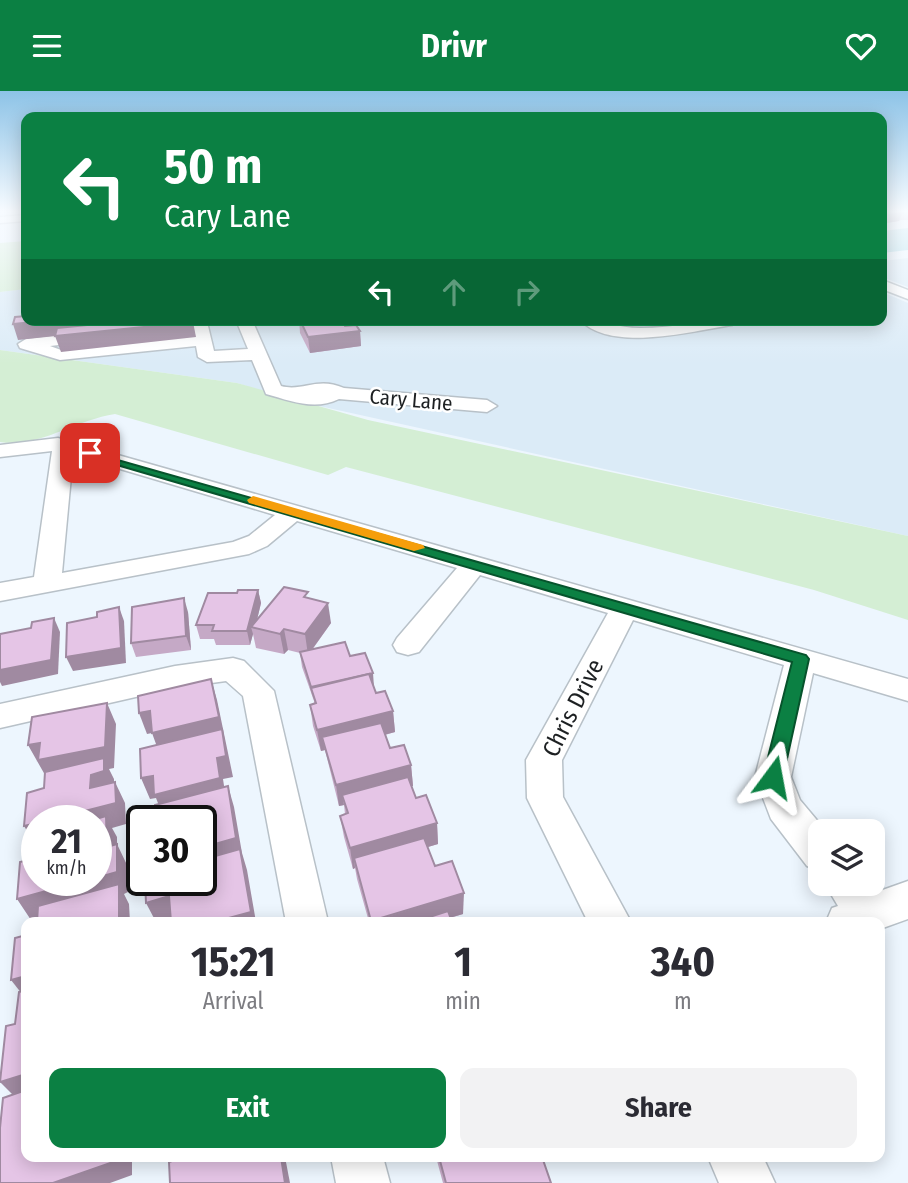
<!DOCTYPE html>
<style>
body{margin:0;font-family:"Fira Sans Condensed",sans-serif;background:#f2f2f3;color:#2b2b33;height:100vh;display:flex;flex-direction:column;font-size:26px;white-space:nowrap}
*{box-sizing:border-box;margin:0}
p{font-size:23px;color:#7c7c81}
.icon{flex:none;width:38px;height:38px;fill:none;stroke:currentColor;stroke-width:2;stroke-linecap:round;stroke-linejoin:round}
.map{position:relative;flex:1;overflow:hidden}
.side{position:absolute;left:21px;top:826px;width:864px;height:245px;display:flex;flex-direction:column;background:#fff;border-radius:14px;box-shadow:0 4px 18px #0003}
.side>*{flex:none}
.hud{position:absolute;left:21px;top:21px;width:866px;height:214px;border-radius:14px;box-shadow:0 4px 18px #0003;background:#0b8043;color:#fff;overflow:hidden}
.fabs{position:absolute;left:808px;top:728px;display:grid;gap:14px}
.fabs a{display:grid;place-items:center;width:77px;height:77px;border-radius:14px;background:#fff;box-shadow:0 4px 18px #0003;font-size:35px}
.speed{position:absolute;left:21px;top:714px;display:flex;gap:14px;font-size:35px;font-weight:700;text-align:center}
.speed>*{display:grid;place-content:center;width:91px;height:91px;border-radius:50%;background:#fff;box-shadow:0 4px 18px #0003;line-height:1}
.speed small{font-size:18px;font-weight:400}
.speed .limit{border:4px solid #111;border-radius:10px;background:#fff;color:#111}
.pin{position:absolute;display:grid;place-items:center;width:60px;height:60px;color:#fff;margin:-30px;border-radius:14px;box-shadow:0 4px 10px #0006}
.me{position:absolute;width:77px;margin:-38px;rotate:13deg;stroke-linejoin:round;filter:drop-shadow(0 0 5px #0008)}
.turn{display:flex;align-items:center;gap:24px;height:147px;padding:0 28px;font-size:32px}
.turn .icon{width:91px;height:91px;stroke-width:2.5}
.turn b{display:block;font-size:49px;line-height:60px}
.lanes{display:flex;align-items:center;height:66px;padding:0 28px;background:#0003;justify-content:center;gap:35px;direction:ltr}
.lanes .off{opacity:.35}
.eta{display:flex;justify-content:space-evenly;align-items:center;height:119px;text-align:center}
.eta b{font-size:42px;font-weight:700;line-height:49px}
.button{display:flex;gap:14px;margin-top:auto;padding:14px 28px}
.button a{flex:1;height:80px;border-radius:14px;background:#0b8043;color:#fff;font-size:28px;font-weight:700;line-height:80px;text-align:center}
.button a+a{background:#f2f2f3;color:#2b2b33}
header{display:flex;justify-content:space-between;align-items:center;height:91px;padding:0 28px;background:#0b8043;color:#fff;font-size:32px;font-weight:700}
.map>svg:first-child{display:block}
.built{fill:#dbebf7}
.green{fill:#d4eed4}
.water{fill:#a5d9e6}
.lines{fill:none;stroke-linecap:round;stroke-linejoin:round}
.minor-casing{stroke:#b8c1c8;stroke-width:3}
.minor{fill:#fff;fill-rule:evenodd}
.wall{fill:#c5a9c6}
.shaded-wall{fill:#a08aa1}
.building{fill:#e5c5e6;stroke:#a08aa1;stroke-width:2}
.route{fill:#0b8043;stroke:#07532c;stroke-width:2}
.slow{fill:#f59e0b}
.labels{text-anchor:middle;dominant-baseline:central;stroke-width:5;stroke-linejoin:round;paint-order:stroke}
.far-street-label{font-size:21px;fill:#1d2022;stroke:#fff}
.street-label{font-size:24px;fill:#1d2022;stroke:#fff}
</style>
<header><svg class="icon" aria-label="menu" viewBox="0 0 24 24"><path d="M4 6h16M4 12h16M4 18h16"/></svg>Drivr<svg class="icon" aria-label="heart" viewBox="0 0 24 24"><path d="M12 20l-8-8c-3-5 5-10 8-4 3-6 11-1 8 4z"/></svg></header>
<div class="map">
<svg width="908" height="1092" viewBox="0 0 908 1092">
<rect width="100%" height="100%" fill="#edf6fe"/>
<g class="built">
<path d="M908,167v29l-26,-10v-16z"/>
<path d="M26,198v31h856v-28l26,11v233l-625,-138 -46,-15 -237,-33v-58z"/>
</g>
<g class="green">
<path d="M26,150v48l-26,3v-49z"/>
<path d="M0,259l237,33 131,37 540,116v84l-94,-30 -468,-123 -18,8 -213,-61c-40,6 -75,34 -115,28z"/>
</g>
<path class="water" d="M908,137v22l-26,3v-22z"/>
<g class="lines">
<defs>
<g id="minor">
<path d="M26,124v6l-26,2v-6z"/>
<path d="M882,189l26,10v9l-26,-10z"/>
<path d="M236,229h16l29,66c22,6 36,-10 63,2l143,12 10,6 -10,6 -148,-13c-24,12 -48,2 -73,-5l-14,-34 -45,2 -9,-5 -2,-11 -136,14 -40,-12 -2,-4 8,-5 69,-8 8,5 -2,4 -51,6 11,4 133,-14 -2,-10 8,-5 8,5 6,25 34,-2z"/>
<path d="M580,229c21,0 39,8 60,8 34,0 66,-8 100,-8l-8,5c-40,6 -120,28 -152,-5z"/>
<path d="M58,347l850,241v22l-95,-28 -22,104 9,23 26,31h-5v40l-14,-5 -36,-47 -16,-42 29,-112 -151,-45 -71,140 1,37 68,125h-43l-61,-124 -1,-38 82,-147 -128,-38 -61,77 -11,3 -11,-3 -4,-7 4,-7 60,-70 -160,-47 -30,25 -18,8 -249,47v-18l34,-6 18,-126 -52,6v-12zM73,364l202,60 -26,21 -16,6 -171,31z"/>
<path d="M233,567l11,3 30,30 54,231h-42l-43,-226 -17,-15 -51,7 -175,40v-24l175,-38z"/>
<path d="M908,790v38l-28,10v-7h-54l6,-14 6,-2 -13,-22h45l7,8z"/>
<path d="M331,1066h52l7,26h-54z"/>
<path d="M708,1066h55l12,26h-56z"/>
</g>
</defs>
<use href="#minor" class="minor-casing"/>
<use href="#minor" class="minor"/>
</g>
<g class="wall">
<path d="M882,120h26v9h-8l-1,1 -13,2 -4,-2z"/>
<path d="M299,229h43l3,6 15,5 1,15 -51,7 -10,-20z"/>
<path d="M258,499l3,13 -4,17 52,-22 22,25 -19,27 38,6 24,31 2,6 17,18 2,21 -10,3 5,13 21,17 2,21h-2l5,12 21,25 1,21 -10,3 7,19 28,48 -13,4 2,4h-83l-12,-43 -2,-11 -2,1 -9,-32 -4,-21 5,-2 -1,-9 -5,1 -14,-56 -4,1 -8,-25 -3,-21 4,-1v-3l-12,-34 -2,-14 -12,-3 -4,4 -28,-6 -3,-14 -3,11h-34l-2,-6h-14l-4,-14 41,-32z"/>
<path d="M188,521l3,38 -55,7 -5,-14z"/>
<path d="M436,1066h106l9,26h-108z"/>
</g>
<g class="shaded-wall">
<path d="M902,122l-3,8 -13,2 3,-8z"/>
<path d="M55,229h133v2l-170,18 -5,-16z"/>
<path d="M193,231l3,15 -135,15 -6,-16z"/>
<path d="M360,240l1,15 -51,7 -2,-16z"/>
<path d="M258,499l3,13 -6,25 -4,-1 2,7 -3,11 -3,-14z"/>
<path d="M184,507l4,14 3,38 -5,-14z"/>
<path d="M328,512l3,20 -23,32 -3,-21z"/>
<path d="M119,516l5,14 2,42 -53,8 -7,-14z"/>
<path d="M54,527l6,14 -2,42 -56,12 -2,-4v-12z"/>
<path d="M284,538l4,21 -4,4 -4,-20z"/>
<path d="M373,582l1,14 -59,14 -4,-13 2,14 -2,-15z"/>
<path d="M211,588l6,21 16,77 -10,2 3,20 -63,17 -7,-18 -6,1 -9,-21 19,-23 -8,-22z"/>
<path d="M107,612l9,21 -2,44 -5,1 5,10v13l1,-10 10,21 1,21 -14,4 5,9v31l-10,-21 -11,-26h-50l3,-39 -21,-37z"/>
<path d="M150,620l7,21 -10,2 -8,-21z"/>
<path d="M393,620l2,21 -69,18 -4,-13 3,13 -4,1 -4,-21z"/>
<path d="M411,674l2,21 -68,18 -3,-9 2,10 -5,1 -3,-21z"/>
<path d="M228,695l6,21 8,46 5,17 9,52h-42l-13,-51v-23z"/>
<path d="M37,732v24l-13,-21z"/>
<path d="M437,732l1,21 -82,24 -2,-10 1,10 -2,1 -3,-21z"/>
<path d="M117,753l10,21 1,27 -4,2 5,10 1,18h-11v-27l-88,25 -14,-21 69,-19h10v-2z"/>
<path d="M464,802l-1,21 -28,8h-64z"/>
<path d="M169,805l9,21 -18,5h-4l-10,-19z"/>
<path d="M26,885v23l-15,-19z"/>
<path d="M26,983v23l-9,2 -17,-17z"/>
<path d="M119,1066h13v18l-22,8h-57z"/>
<path d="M281,1066h4l5,26h-5z"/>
</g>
<g class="building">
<path d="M882,120h15l5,2 -13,2 -7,-2z"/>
<path d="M26,225v4h29l-42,4 2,-7z"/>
<path d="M138,229h54l1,2 -138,14 2,-8z"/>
<path d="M300,229h42l3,6 11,-1 4,6 -52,6z"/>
<path d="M284,496l24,5 -4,5 24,6 -23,31 -21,-5 -4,5 -29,-7z"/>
<path d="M238,499h20l-11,41h-35l2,-6h-18l12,-32h29z"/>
<path d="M184,507l2,38 -55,7 1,-36z"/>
<path d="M119,516l2,41 -55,9 1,-34 30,-6v-5z"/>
<path d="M54,527l-3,42 -51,10v-36l31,-6 1,-6z"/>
<path d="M345,551l5,14 15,-3 8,20 -62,14 -11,-35z"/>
<path d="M369,583l7,19 9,-2 8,20 -76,19 -7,-25 6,-2 -5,-15z"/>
<path d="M211,588l8,38 -67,16 -2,-22 -11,2 -1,-17z"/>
<path d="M107,612l-2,44 -67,13 2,-17 -12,2 4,-28z"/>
<path d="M381,632l9,25 14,-3 7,20 -75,20 -14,-48z"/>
<path d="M222,638l4,27 -9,2 3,20 -66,17 -1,-19 -12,2 -1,-29z"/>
<path d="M104,667v13l-13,4 -1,13 25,-6 1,21 -70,18h-9v2l-13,3 3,-33 17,-5 1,-16z"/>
<path d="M408,686l8,21 10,-3 11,28 -87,25 -10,-32 8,-3 -6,-18z"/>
<path d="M228,695l8,52 -35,10v-27h-45l-1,-16z"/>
<path d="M106,725l1,31 10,-3v28l-21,6v-57h-7z"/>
<path d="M37,743v46h49l-69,19 3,-37 12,-3 2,-24z"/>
<path d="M424,747l11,28 17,-5 12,32 -93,28 -17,-63z"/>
<path d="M240,758l11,63 -37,10h-43l-2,-26 -23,7 -1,-23h56v-20z"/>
<path d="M119,793v38h-82l1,-16z"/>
<path d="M448,820l4,11h-38z"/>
<path d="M26,844v41l-15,4 4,-42z"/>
<path d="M26,899v84l-26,8 6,-56 9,-2 4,-32z"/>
<path d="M26,999v67h93v3l-66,23h-53v-55l3,-30z"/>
<path d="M184,1066h97l4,26h-115l-1,-21z"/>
<path d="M439,1066h103l9,26h-105z"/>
</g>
<linearGradient id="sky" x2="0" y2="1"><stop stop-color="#8dc3e7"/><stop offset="0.44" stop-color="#f7fbff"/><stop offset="1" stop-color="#f7fbff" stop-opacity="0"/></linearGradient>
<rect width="908" height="273" fill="url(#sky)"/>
<path class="route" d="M86,360l720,204 3,4 -26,118 -3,5h-14l-3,-5 29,-115 -706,-206z"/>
<path class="slow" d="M253,405l170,49 2,3 -11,3 -165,-48 -2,-3z"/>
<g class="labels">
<g class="far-street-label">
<text transform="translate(411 309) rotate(5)">Cary Lane</text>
</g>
<g class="street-label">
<text transform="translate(573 617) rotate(-63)">Chris Drive</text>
</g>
</g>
</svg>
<div class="fabs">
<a><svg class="icon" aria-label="layers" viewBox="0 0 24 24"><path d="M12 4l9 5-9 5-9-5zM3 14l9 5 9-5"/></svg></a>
</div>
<div class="speed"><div>21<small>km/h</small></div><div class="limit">30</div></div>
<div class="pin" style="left:90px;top:362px;background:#d93025"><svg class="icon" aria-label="arrive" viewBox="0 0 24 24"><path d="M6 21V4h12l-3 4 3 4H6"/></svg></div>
<svg class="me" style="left:773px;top:686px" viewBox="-20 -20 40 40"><path d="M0-17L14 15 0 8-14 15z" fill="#0b8043" stroke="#fff" stroke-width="4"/></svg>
<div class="hud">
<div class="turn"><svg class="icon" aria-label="left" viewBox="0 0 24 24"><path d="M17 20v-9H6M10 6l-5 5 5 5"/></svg><div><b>50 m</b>Cary Lane</div></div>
<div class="lanes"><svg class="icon" aria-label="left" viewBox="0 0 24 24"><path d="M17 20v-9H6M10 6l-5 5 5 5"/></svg><svg class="icon off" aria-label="ahead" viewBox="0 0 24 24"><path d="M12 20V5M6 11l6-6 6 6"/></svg><svg class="icon off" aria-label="right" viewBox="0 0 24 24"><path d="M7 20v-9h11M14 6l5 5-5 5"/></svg></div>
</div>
<section class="side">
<div class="eta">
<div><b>15:21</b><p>Arrival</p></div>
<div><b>1</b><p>min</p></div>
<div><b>340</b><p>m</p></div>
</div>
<div class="button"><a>Exit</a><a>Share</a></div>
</section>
</div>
